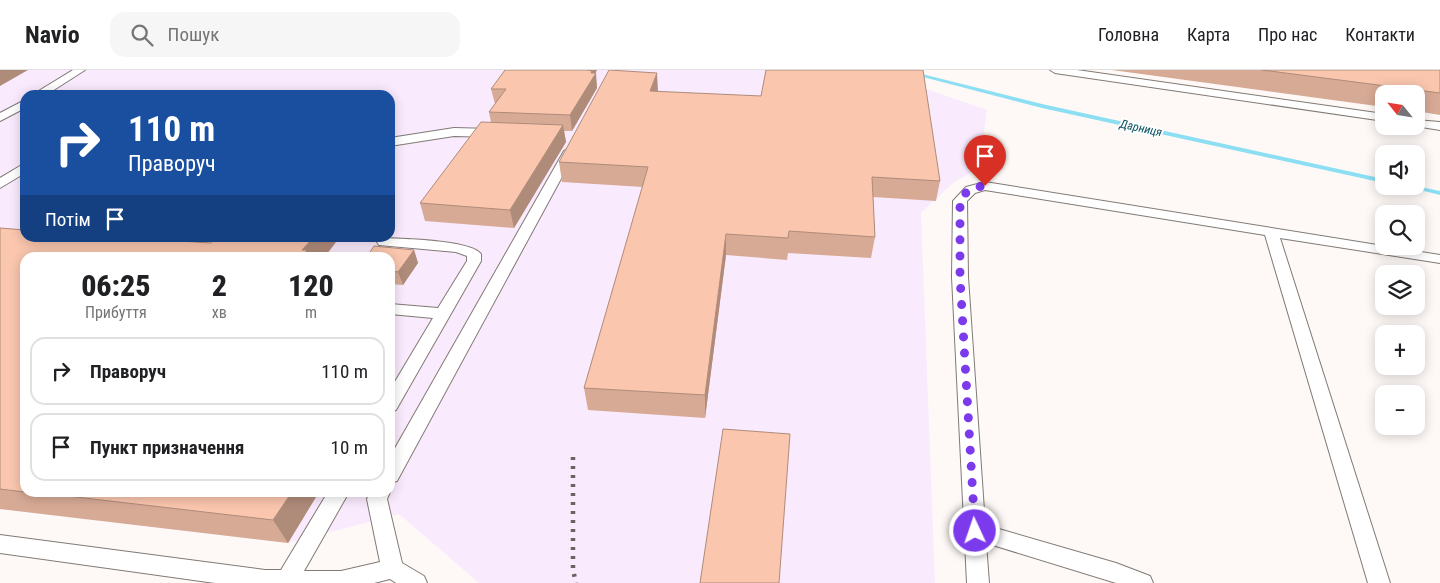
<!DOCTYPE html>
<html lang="uk">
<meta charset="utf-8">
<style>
body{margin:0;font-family:"Roboto Condensed",sans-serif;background:#f6f6f6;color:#202124;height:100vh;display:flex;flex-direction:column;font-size:19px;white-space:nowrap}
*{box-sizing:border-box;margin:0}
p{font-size:16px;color:#757577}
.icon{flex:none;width:28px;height:28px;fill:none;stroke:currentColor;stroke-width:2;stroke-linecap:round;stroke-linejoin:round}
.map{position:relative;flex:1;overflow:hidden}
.sheet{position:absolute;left:20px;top:182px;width:375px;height:245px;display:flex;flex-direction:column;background:#fff;border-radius:15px;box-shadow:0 2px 12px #0003}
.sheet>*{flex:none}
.top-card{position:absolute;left:20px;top:20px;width:375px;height:152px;border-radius:15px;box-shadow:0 2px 12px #0003;background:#1a4fa0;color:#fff;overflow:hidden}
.needle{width:32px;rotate:300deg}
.tools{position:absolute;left:1375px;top:15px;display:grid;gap:10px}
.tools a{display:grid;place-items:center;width:50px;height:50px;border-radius:10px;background:#fff;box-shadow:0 2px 12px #0003;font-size:25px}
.pin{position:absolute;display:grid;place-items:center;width:42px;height:42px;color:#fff;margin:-51px -21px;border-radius:50% 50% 50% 0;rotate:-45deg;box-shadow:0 0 5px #0007}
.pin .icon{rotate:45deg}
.me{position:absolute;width:55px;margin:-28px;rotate:357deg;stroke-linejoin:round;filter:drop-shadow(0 0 4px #0008)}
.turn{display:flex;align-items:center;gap:18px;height:105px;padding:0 25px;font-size:22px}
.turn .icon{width:65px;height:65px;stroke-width:2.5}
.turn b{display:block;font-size:35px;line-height:42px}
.then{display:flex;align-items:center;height:48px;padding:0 25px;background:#0003;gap:10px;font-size:19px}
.eta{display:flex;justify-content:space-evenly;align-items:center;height:85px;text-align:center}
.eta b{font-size:30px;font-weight:800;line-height:35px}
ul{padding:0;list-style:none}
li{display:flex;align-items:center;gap:15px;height:68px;margin:0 10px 8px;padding:0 15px;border:2px solid #e0e0e0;border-radius:15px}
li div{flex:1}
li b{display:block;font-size:19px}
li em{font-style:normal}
header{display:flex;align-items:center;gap:30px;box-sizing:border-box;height:70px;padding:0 25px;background:#fff;border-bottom:1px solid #e0e0e0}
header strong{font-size:24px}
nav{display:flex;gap:28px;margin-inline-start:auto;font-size:18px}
.search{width:350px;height:45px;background:#f6f6f6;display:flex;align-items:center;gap:12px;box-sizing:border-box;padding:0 18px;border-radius:15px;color:#757577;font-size:19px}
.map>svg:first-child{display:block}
.industrial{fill:#faeafd;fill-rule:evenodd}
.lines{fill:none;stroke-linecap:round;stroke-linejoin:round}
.stream{fill:#8cdff3;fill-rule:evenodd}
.service-casing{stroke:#817a75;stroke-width:2}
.service{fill:#fff;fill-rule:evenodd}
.rail{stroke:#676462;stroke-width:4.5;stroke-dasharray:3 6;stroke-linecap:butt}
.wall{fill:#d7aa96}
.shaded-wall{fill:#af8b7a}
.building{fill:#fac6ae;stroke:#af8b7a}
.route{stroke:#7c3aed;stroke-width:9;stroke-dasharray:0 16.2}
.labels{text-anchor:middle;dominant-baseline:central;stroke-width:4;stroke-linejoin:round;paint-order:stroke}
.far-water-label{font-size:12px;font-style:italic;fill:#085261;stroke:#fff}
</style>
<header>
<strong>Navio</strong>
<div class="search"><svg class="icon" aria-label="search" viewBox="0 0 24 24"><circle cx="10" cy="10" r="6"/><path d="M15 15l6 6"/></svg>Пошук</div>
<nav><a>Головна</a><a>Карта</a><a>Про нас</a><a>Контакти</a></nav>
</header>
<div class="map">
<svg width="1440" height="513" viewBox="0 0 1440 513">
<rect width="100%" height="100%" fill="#fef9f6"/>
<path class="industrial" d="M0,0h846l40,5 101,35 -8,58 -25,14 -33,31 14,370h-456l-80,-69 -111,29 -288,-34zM25,25h365v143h-365zM25,188h365v234h-365z"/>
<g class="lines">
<g class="stream">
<path d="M896,0h10l136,34 342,75v4l-342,-75z"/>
<path d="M1404,116h12l24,5v4z"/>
</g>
<defs>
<g id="service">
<path d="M73,0h12l-39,25h-14z"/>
<path d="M1050,0h27l307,44v7l-329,-48z"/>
<path d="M25,30v8l-25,13v-8z"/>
<path d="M1416,50l24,2v8l-25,-4z"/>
<path d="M454,58l39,1 6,4 -6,4 -39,-1 -64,10v-8z"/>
<path d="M570,77l6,4 -179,330 -7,2v-26l174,-306z"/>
<path d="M25,93v10l-25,15v-10z"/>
<path d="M985,112l455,73v8l-160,-25 110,345h-22l-103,-348 -280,-45 -10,3 -8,8 1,76 17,248 131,38 34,13 3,7h-37l-130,-40 3,40h-22l-15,-306 1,-76 13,-14z"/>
<path d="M384,168c19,1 87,2 97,16v7l-85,149 -6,2v-22l43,-72 -43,-4v-10l48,4 29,-47v-5l-11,-4 -77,-7 -2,-3 2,-3z"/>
<path d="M328,422h21l-45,79h37l39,-9 -13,-63 3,-7h20l-3,7 15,64 22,13 3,7h-31l-6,-4 -16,4h-159l-215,-30v-18l265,35h16z"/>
</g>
</defs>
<use href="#service" class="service-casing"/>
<use href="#service" class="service"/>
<path class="rail" d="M573,387v113l3,13"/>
</g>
<g class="wall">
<path d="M505,0h92l-2,3 2,15 -25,43h-8l2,11 -52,86 -89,-7 -5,-18 71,-81 -2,-10 6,-8 -4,-15z"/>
<path d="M1112,0h328v45l-24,-4v-17h-32v13z"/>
<path d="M658,22l282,89 -4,20 -63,-4 2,40 -4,21 -83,-5 -1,7 -61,-5 -21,163 -117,-8 -4,-22 59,-201 -81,-5 -3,-20z"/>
<path d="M0,158l211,15 128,-5 -314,20v234h294l-31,51 -288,-34z"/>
<path d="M414,180l4,13 -15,22 -13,-1v-26z"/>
</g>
<g class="shaded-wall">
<path d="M0,0h28l-28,16z"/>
<path d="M587,0h10l-4,7 3,-4 1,15 -25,43 -2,-16z"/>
<path d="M657,3l1,19 -8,-1z"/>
<path d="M563,55l3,17 -52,86 -4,-18z"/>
<path d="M726,164v21l-21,163v-23z"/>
<path d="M313,168h26l-15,20h-23l1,-8z"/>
<path d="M414,180l4,13 -15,22 -5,-13z"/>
<path d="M292,422h27l-31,51 -15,-23z"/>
</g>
<g class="building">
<path d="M505,0h82l5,1 -1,2h5l-26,42 -81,-3 17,-23h-15z"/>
<path d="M609,0l48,3 -7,18 111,5 5,-26h157l17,111 -68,-4 3,60 -86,-6 -1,7 -62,-4 -21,161 -121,-7 64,-221 -89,-5z"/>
<path d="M1262,0h178v23z"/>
<path d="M481,52l82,3 -53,85 -90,-7z"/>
<path d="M0,158l25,2v8h108l78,5 5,-5h97l-11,12h5l-6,8h-276v234l-25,-3z"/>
<path d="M374,176l40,4 -16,22 -8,-1v-13h-24z"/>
<path d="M723,359l67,5 -11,149h-79z"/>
<path d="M33,422h259l-19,28z"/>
</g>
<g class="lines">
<path class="route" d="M975,461l-15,-254v-76c6,-11 13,-14 25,-15"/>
</g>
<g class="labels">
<g class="far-water-label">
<text transform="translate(1141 58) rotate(12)">Дарниця</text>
</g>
</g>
</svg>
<div class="tools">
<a><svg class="needle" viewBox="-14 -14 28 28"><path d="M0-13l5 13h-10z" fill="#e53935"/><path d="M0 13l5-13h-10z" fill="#757577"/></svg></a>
<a><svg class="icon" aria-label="sound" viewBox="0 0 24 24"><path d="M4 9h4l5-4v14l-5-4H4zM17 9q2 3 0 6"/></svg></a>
<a><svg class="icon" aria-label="search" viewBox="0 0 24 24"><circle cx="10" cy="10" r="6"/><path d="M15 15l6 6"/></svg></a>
<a><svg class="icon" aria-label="layers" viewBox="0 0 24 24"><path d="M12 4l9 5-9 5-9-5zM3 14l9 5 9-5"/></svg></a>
<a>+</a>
<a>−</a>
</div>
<div class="pin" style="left:985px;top:116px;background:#d93025"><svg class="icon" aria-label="arrive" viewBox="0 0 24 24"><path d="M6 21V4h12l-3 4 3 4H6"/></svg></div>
<svg class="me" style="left:975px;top:461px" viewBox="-20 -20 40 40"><circle r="17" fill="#7c3aed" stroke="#fff" stroke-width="3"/><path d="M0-11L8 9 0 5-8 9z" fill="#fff"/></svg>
<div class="top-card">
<div class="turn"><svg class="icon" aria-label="right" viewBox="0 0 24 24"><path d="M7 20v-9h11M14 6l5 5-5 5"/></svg><div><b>110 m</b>Праворуч</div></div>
<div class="then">Потім<svg class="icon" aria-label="arrive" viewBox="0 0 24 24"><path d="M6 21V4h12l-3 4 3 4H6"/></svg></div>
</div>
<section class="sheet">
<div class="eta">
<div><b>06:25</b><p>Прибуття</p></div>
<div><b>2</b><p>хв</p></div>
<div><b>120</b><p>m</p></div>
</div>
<ul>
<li><svg class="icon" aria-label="right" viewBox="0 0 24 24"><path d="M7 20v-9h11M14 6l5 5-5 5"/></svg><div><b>Праворуч</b></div><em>110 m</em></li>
<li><svg class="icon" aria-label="arrive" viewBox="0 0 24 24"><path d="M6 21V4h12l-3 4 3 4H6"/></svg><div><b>Пункт призначення</b></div><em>10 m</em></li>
</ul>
</section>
</div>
